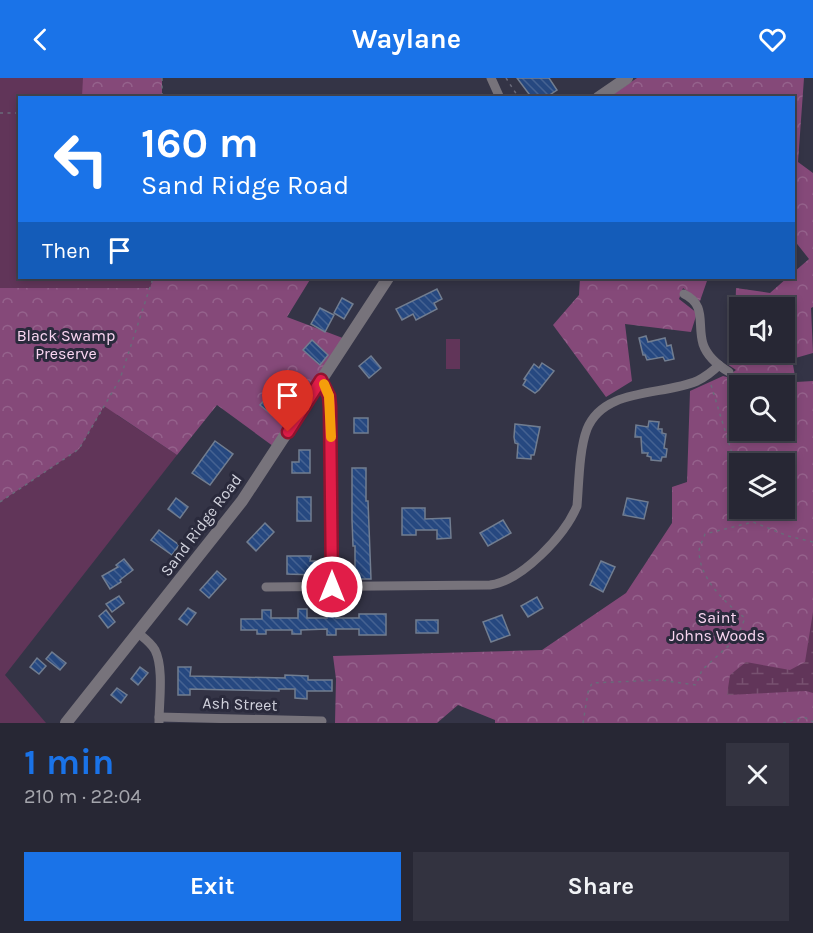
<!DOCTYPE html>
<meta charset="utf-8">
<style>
body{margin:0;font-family:Karla,sans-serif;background:#333340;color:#f1f3f6;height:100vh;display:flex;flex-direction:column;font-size:22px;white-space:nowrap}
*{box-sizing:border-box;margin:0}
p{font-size:20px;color:#a4a5ac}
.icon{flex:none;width:33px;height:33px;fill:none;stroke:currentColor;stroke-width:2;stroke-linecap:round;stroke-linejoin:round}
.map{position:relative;height:645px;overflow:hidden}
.side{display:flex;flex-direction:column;background:#272734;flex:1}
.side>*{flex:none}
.top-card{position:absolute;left:18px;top:18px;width:777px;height:183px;border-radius:0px;box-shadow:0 3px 9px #0003,0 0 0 2px #43444f;background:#1a73e8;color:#fff;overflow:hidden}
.tools{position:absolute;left:729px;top:219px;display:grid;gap:12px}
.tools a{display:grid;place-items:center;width:66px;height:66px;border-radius:0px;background:#272734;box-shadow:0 3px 9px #0003,0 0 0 2px #43444f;font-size:30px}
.pin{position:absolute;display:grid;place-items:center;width:51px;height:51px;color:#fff;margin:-62px -26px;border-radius:50% 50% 50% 0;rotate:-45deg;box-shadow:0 0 6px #0007}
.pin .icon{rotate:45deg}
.me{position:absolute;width:66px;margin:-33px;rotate:0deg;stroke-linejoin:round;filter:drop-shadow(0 0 4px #0008)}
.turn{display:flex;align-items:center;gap:21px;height:126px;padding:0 24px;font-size:27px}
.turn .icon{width:78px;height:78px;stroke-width:2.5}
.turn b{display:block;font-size:42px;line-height:51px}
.then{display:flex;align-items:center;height:57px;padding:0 24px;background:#0003;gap:12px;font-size:22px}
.round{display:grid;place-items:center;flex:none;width:63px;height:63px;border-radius:0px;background:#333340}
.summary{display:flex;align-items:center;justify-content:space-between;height:102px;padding:0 24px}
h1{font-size:36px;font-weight:700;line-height:45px;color:#1a73e8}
.action{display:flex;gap:12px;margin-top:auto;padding:12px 24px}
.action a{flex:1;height:69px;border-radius:0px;background:#1a73e8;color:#fff;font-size:24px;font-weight:700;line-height:69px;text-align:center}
.action a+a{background:#333340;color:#f1f3f6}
header{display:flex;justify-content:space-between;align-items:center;height:78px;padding:0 24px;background:#1a73e8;color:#fff;font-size:27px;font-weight:700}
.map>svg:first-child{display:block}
.green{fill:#613559}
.forest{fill:url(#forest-crowns);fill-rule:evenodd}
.wetland{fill:url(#wetland-marsh)}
.building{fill:url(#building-back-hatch);stroke:#717d90;stroke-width:1.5}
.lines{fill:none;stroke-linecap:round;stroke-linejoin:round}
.path{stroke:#6a6a7a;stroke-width:1.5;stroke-dasharray:3 4.5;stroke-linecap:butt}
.minor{stroke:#77737b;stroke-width:9}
.tertiary{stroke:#77737b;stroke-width:12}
.route-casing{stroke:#92132f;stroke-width:15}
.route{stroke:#e11d48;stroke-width:10}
.slow{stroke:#f59e0b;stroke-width:10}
.labels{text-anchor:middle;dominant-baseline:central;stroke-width:6;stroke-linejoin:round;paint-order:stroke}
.park-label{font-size:16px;fill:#fad6f2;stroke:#2a2a3c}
.street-label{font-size:16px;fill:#d2d3de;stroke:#2a2a3c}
</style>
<header><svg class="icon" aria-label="back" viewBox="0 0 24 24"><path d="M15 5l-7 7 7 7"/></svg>Waylane<svg class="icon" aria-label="heart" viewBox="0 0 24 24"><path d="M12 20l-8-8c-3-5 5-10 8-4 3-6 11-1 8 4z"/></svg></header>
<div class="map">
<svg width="813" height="645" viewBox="0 0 813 645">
<defs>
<pattern id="forest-crowns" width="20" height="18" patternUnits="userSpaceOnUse" patternTransform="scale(1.5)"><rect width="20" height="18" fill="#854979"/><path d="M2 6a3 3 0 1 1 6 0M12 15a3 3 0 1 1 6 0" fill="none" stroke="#95628c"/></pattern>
<pattern id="wetland-marsh" width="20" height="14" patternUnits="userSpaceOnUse" patternTransform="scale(1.5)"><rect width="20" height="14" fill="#613559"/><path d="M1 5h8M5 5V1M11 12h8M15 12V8" fill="none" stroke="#775170"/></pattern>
<pattern id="building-back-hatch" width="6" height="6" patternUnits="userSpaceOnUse" patternTransform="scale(1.5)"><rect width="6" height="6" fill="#264880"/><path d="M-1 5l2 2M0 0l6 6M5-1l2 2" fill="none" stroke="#456292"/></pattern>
</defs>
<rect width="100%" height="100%" fill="#343446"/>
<g class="green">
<path d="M0,0h162v19l-142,1v180h133l-36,137 60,40 -172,220 41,48h-46z"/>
<rect x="446" y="261" width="14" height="30"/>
</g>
<g class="forest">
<path d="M83,0h79v19h-80z"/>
<path d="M637,0h167l-6,84 15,11v134l-2,1 2,45 -21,6 4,23 17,-1v342h-318v-3l-37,-15 -21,18h-102l1,-44 -3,-23 209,-6 84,-57 46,-70v-36l15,-5 3,-91 33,-15 4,1 9,-7 -9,-6 7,-6 2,-70 34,5 17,-15h7v-6l15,-13 -15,-19v-142l-185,-1zM740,230h44v44h-44zM740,308h44v44h-44zM740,386h44v44h-44z"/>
<path d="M153,200h158l-24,39 61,23 -71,109 -60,-44 -40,50 -73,-49 -25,43 -79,53v-214h150z"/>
<path d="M580,200h128l-8,23 -17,-13 -4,11 18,14 -6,19 -66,-8 7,57 -26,16 -53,-72 26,-30z"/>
</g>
<path class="wetland" d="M813,534v81l-7,-2 -79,4 3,-20 16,-13 44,8 15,-8z"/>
<g class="building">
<path d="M517,0h32l8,12 -12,8h-13z"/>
<path d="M437,211l5,10 -8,4 3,6 -21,11 -3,-6 -11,6 -6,-11z"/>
<path d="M342,220l11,6 -9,15 -10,-6z"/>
<path d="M320,230l14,7 -9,17 -14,-8z"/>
<path d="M646,258l2,6 17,-4 2,8 4,-1 3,14 -9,2 -2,-4 -16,3 -2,-5h-2l-4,-17z"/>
<path d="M312,262l16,15 -8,10 -17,-15z"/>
<path d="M371,278l10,12 -12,10 -10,-12z"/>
<path d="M542,285l12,8 -15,19 -4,3 -12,-8 3,-5 -2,-1 10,-15 5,4z"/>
<path d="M269,317l12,10 -9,10 -12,-10z"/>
<rect x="354" y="340" width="14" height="15"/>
<path d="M649,343l10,1 -1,7h4v4l4,1 -2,14 3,1 -1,8h-4l-1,4 -10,-1v-3l-4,-1 1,-3h-6l-1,-16h-6l1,-12 12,2z"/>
<path d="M515,346l25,3 -5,24 -1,4h-3v4l-14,-1 1,-14 -3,-1 -1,-6z"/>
<path d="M215,363l18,13 -23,31 -18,-12z"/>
<path d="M299,372h11v23h-18v-11h7z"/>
<path d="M352,390h14v33h2l3,78h-16v-33h-2l-1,-26z"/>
<rect x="297" y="419" width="14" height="24"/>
<path d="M176,420l12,9 -8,11 -12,-9z"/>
<path d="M627,420l21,4 -4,17 -21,-4z"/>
<path d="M402,430h23v11l25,-1 1,20 -14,1v-9h-21v5h-14z"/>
<path d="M503,442l8,13 -23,13 -8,-13z"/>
<path d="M265,445l9,9 -18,19 -9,-9z"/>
<path d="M159,452l20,15 -7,10 -21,-15z"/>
<path d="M287,478h24l-1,5h7l-1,14 -29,-1z"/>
<path d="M124,481l9,11 -13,10 1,2 -11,7 -8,-13 16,-9 -2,-2z"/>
<path d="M601,483l14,6 -12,25 -13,-7z"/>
<path d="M217,493l9,8 -17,19 -9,-8z"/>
<path d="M119,518l5,7 -12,9 -6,-8z"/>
<path d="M537,519l6,11 -15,9 -7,-11z"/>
<path d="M188,530l8,5 -9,12 -8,-6z"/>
<path d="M298,531h9v9h20v-4h9v4h23v-4h27v21h-27v-6h-23v6h-9v-6l-26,1v4h-9v-4h-26v4h-9v-4h-16v-11h21v-9h9v8h27z"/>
<path d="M106,532l9,12 -7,6 -9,-12z"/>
<path d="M502,537l8,20 -19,7 -8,-20z"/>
<rect x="416" y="542" width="22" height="13"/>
<path d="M52,574l14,11 -6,7 -14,-11z"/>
<path d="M37,580l9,8 -7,8 -9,-7z"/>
<path d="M140,589l8,6 -10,12 -7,-6z"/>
<path d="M178,589h13l-1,9 95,2v-3l23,1v4h24v11h-25v8l-12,-1v-9h-16v2l-89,-2v6h-12z"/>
<path d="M117,610l10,7 -6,8 -10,-8z"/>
</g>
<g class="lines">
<g class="path">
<path d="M162,0v20"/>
<path d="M506,0l13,20"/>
<path d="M0,35h20"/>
<path d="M711,307l29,94"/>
<path d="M0,424l79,-53 41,-70 33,-101"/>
<path d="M748,430l4,13"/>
<path d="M583,645l5,-31 4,-9 68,-3 36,5 6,-15 35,-32 8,-20c-20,-15 -45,-39 -46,-66 0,-5 4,-12 6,-18l48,-12 35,14 25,6"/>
<path d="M783,645l21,-6 9,5"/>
</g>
<g class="minor">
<path d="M491,0l9,20"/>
<path d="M684,216c23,11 13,30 19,50 4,12 16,22 26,28"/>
<path d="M321,302l8,16 1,11 2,180"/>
<path d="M266,509l224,-2c32,-4 75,-50 87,-79 2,-23 2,-56 10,-77 17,-42 75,-33 110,-48 8,-4 15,-9 22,-16"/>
<path d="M138,555c6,5 13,10 17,17 9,18 4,52 4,72"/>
<path d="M159,639l163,4"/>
</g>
<g class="tertiary">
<path d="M598,20l29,-20"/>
<path d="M66,645l176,-222 146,-223"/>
</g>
</g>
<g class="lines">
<defs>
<path id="route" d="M288,354l33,-52 8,16 1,11 2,180"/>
</defs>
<use href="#route" class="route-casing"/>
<use href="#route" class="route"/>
<path class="slow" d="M324,306l5,12 2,41"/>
</g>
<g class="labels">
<g class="park-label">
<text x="66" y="257">Black Swamp<tspan x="66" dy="18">Preserve</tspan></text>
<text x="717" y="539">Saint<tspan x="717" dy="18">Johns Woods</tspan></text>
</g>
<g class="street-label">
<text transform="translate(201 447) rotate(-53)">Sand Ridge Road</text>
<text transform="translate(240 626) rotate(2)">Ash Street</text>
</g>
</g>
</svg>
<div class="tools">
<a><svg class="icon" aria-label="sound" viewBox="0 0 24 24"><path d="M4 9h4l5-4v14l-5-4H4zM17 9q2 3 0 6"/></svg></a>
<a><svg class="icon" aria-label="search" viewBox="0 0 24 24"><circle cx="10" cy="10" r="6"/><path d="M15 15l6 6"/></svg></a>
<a><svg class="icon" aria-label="layers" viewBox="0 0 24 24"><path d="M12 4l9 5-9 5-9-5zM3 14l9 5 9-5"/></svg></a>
</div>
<div class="pin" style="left:288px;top:354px;background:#d93025"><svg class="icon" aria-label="arrive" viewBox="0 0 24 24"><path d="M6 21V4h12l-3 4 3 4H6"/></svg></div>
<svg class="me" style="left:332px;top:509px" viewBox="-20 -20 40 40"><circle r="17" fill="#e11d48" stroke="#fff" stroke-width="3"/><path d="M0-11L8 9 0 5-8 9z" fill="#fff"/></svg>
<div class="top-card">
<div class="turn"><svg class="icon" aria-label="left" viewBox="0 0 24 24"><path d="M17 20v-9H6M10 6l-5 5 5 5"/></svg><div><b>160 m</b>Sand Ridge Road</div></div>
<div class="then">Then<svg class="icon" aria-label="arrive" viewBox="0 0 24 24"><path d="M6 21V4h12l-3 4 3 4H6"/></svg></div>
</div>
</div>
<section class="side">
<div class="summary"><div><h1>1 min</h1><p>210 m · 22:04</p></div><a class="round"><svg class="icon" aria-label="close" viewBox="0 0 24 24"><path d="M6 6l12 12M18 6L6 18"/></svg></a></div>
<div class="action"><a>Exit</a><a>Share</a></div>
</section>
